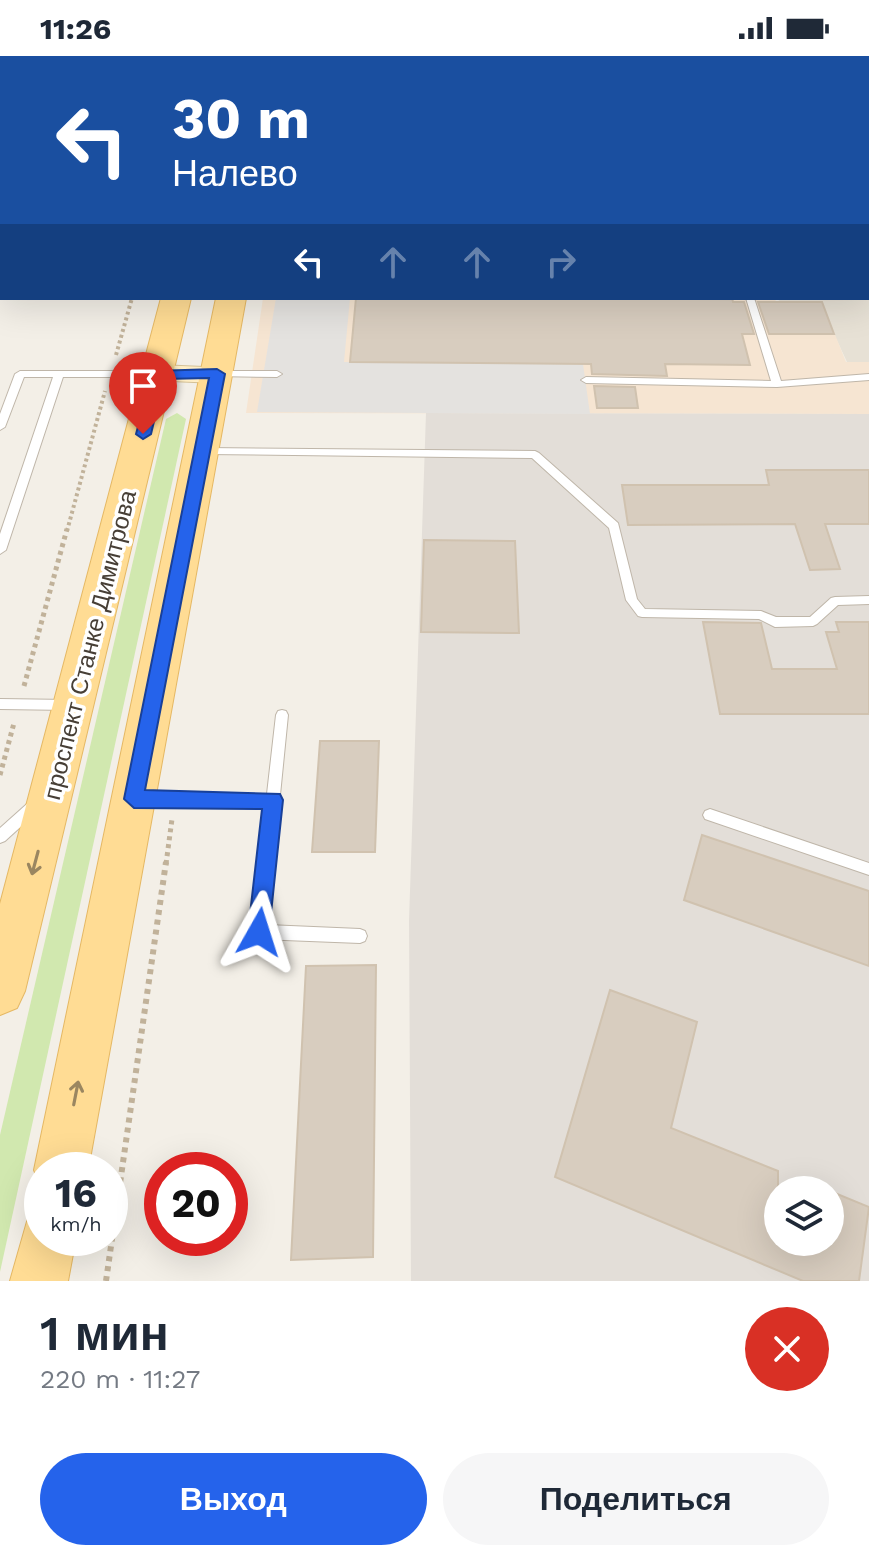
<!DOCTYPE html>
<html lang="ru">
<meta charset="utf-8">
<style>
body{margin:0;font-family:"Work Sans",sans-serif;background:#f6f6f7;color:#1f2937;height:100vh;display:flex;flex-direction:column;font-size:30px;white-space:nowrap}
*{box-sizing:border-box;margin:0}
p{font-size:26px;color:#747a83}
.icon{flex:none;width:44px;height:44px;fill:none;stroke:currentColor;stroke-width:2;stroke-linecap:round;stroke-linejoin:round}
.map{position:relative;height:1225px;overflow:hidden}
.side{display:flex;flex-direction:column;background:#fff;flex:1}
.side>*{flex:none}
.hud{position:absolute;left:0px;top:0px;width:870px;height:244px;box-shadow:0 8px 32px #0002;background:#1a4fa0;color:#fff;overflow:hidden}
.tools{position:absolute;left:764px;top:1120px;display:grid;gap:16px}
.tools a{display:grid;place-items:center;width:80px;height:80px;border-radius:50%;background:#fff;box-shadow:0 8px 32px #0002;font-size:40px}
.speed{position:absolute;left:24px;top:1096px;display:flex;gap:16px;font-size:40px;font-weight:700;text-align:center}
.speed>*{display:grid;place-content:center;width:104px;height:104px;border-radius:50%;background:#fff;box-shadow:0 8px 32px #0002;line-height:1}
.speed small{font-size:20px;font-weight:400}
.speed .limit{border:12px solid #d22;background:#fff;color:#111}
.pin{position:absolute;display:grid;place-items:center;width:68px;height:68px;color:#fff;margin:-82px -34px;border-radius:50% 50% 50% 0;rotate:-45deg;box-shadow:0 0 8px #0007}
.pin .icon{rotate:45deg}
.me{position:absolute;width:88px;margin:-44px;rotate:6deg;stroke-linejoin:round;filter:drop-shadow(0 0 6px #0008)}
.turn{display:flex;align-items:center;gap:28px;height:168px;padding:0 40px;font-size:36px}
.turn .icon{width:104px;height:104px;stroke-width:2.5}
.turn b{display:block;font-size:56px;line-height:68px}
.lanes{display:flex;align-items:center;height:76px;padding:0 40px;background:#0003;justify-content:center;gap:40px;direction:ltr}
.lanes .off{opacity:.35}
.round{display:grid;place-items:center;flex:none;width:84px;height:84px;border-radius:42px;background:#f6f6f7}
.summary{display:flex;align-items:center;justify-content:space-between;height:136px;padding:0 40px}
h1{font-size:48px;font-weight:600;line-height:60px}
.primary-button{display:flex;gap:16px;margin-top:auto;padding:16px 40px}
.primary-button a{flex:1;height:92px;border-radius:48px;background:#2563eb;color:#fff;font-size:32px;font-weight:600;line-height:92px;text-align:center}
.primary-button a+a{background:#f6f6f7;color:#1f2937}
.status{display:flex;justify-content:space-between;align-items:center;height:56px;padding:0 40px;background:#fff;direction:ltr}
.status svg{height:22px;fill:currentColor}
.map>svg:first-child{display:block}
.residential{fill:#e7e1d5}
.commercial{fill:#f6e5d2}
.industrial{fill:#e3ded8;fill-rule:evenodd}
.education{fill:#ede4d0}
.green{fill:#d1e8af}
.parking{fill:#e4e2df}
.building{fill:#d8cdbf;stroke:#d0c2af;stroke-width:2}
.lines{fill:none;stroke-linecap:round;stroke-linejoin:round}
.lane-casing{stroke:#bfb6a9;stroke-width:2}
.street-casing{stroke:#bfb6a9;stroke-width:2}
.secondary-casing{stroke:#d4c196;stroke-width:2}
.primary-casing{stroke:#e5b864;stroke-width:2}
.path-far2{stroke:#c1b29a;stroke-width:4;stroke-dasharray:3 3;stroke-linecap:butt}
.path-far1{stroke:#c1b29a;stroke-width:5;stroke-dasharray:4 4;stroke-linecap:butt}
.path{stroke:#c1b29a;stroke-width:6;stroke-dasharray:5 5;stroke-linecap:butt}
.lane{fill:#fff;fill-rule:evenodd}
.street{fill:#fff;fill-rule:evenodd}
.secondary{fill:#ffeec5;fill-rule:evenodd}
.primary{fill:#ffdc94;fill-rule:evenodd}
.oneway{stroke:#9a8660}
.route{fill:#2563eb;stroke:#184099;stroke-width:2}
.labels{text-anchor:middle;dominant-baseline:central;stroke-width:7;stroke-linejoin:round;paint-order:stroke}
.street-label{font-size:24px;fill:#473f36;stroke:#fff}
</style>
<div class="status"><b>11:26</b><svg viewBox="0 0 49 12"><path d="M0 12V9h3v3zM5 12V6h3v6zM10 12V3h3v9zM15 12V0h3v12zM26 1h20v11H26zM47 4h2v5h-2z"/></svg></div>
<div class="map">
<svg width="869" height="1225" viewBox="0 0 869 1225">
<rect width="100%" height="100%" fill="#f3efe7"/>
<path class="residential" d="M869,181v125h-22l-13,-28 -59,-36h93z"/>
<path class="commercial" d="M263,242h512l1,4h46l24,60h23v52l-623,-1z"/>
<path class="industrial" d="M426,357l443,1v867h-458l-2,-360zM778,1134h52v52h-52z"/>
<path class="education" d="M310,0h449v2h-450z"/>
<path class="green" d="M177,357l9,6 -186,853v-137l166,-716z"/>
<path class="parking" d="M276,242h74l-6,64 239,2 7,50 -333,-2z"/>
<g class="building">
<path d="M356,242h376l1,4h11l10,32h-12l8,31 -85,-1 2,12 -75,-2 -1,-10 -241,-2z"/>
<path d="M758,246h64l12,32h-65z"/>
<path d="M594,330l41,1 3,21h-41z"/>
<path d="M766,414h103v54h-44l15,45 -30,1 -15,-46 -167,1 -6,-40h147z"/>
<path d="M424,484l91,1 4,92 -98,-1z"/>
<path d="M703,566l58,1 11,46h65l-11,-37h13l-3,-10h33v92h-149z"/>
<path d="M320,685h59l-4,111h-63z"/>
<path d="M702,779l167,56v75l-185,-66z"/>
<path d="M376,909l-3,292 -82,3 15,-294z"/>
<path d="M610,934l87,32 -26,106 107,43v71h52v-51l39,16 -10,74h-56l-248,-104z"/>
</g>
<g class="lines">
<defs>
<g id="lane">
<rect x="868" y="6" width="1" height="4"/>
<rect x="868" y="45" width="1" height="4"/>
<rect x="0" y="130" width="2" height="6"/>
<rect x="868" y="172" width="1" height="4"/>
<path d="M746,242h8l27,83 88,-7v6l-92,7 -191,-4 -5,-3 5,-3 185,4z"/>
<path d="M20,315h136l5,3 -5,3h-93l-57,173 -6,4v-20l53,-157h-29l-19,50 -5,3v-16l15,-40z"/>
<path d="M217,315h60l5,3 -5,3 -63,-1v-4z"/>
<path d="M205,392l330,3 4,2 79,70 19,76 8,10 116,2 15,6h34l21,-19 4,-1 34,-1v8l-31,1 -21,19 -4,2 -38,1 -16,-8 -117,-2 -4,-1 -12,-16 -17,-72 -77,-70 -327,-4 -5,-3z"/>
<path d="M0,643l69,1 4,1 2,4 -2,4 -4,1 -69,-1z"/>
<path d="M282,654l4,1 2,4 -21,210 93,4 5,2 2,5 -2,5 -5,2 -101,-4 -5,-2 -2,-5 14,-126 -126,-1 -5,-2 -2,-4 2,-4 5,-2 127,1 9,-79 2,-4z"/>
<path d="M33,745l5,2 2,4 -2,4 -33,30 -5,2v-15l28,-25z"/>
<path d="M710,753l159,54v12l-164,-56 -2,-4 2,-4z"/>
</g>
<rect id="street" x="0" y="5" width="2" height="8"/>
<path id="secondary" d="M158,309l69,3 4,6 -4,6 -10,3 -69,-3 -4,-6 4,-6z"/>
<g id="primary">
<rect x="221" y="0" width="22" height="2"/>
<rect x="265" y="0" width="22" height="2"/>
<path d="M161,242h30l-166,693 -8,17 -17,7v-111z"/>
<path d="M216,242h30l-158,872h-46v19l-8,-19z"/>
<path d="M42,1156v26h34l-8,43h-58l18,-63z"/>
</g>
</defs>
<use href="#lane" class="lane-casing"/>
<use href="#street" class="street-casing"/>
<use href="#secondary" class="secondary-casing"/>
<use href="#primary" class="primary-casing"/>
<g class="path-far2">
<path d="M116,299l16,-57"/>
<path d="M67,475l38,-140"/>
</g>
<g class="path-far1">
<path d="M24,630l43,-157"/>
<path d="M0,719l14,-52"/>
<path d="M166,808l6,-45"/>
</g>
<path class="path" d="M106,1225l60,-419"/>
<use href="#lane" class="lane"/>
<use href="#street" class="street"/>
<use href="#secondary" class="secondary"/>
<use href="#primary" class="primary"/>
</g>
<defs><path id="oneway-shaft" d="M-6 0H5M1.5-3L5.5 0L1.5 3" fill="none" stroke-width="1.6" stroke-linecap="round" stroke-linejoin="round" transform="scale(2)"/></defs>
<g class="oneway">
<use href="#oneway-shaft" transform="translate(35 807) rotate(105)"/>
<use href="#oneway-shaft" transform="translate(76 1037) rotate(-79)"/>
</g>
<path class="route" d="M217,313l8,5 -80,416 135,4 3,6 -14,132 -3,8 -7,3 -8,-3 -3,-8 14,-123 -128,-1 -10,-9 85,-421 -45,1 -13,55 -8,5 -7,-5 17,-63z"/>
<g class="labels">
<g class="street-label">
<text transform="translate(90 589) rotate(-76)">проспект Станке Димитрова</text>
</g>
</g>
</svg>
<div class="tools">
<a><svg class="icon" aria-label="layers" viewBox="0 0 24 24"><path d="M12 4l9 5-9 5-9-5zM3 14l9 5 9-5"/></svg></a>
</div>
<div class="speed"><div>16<small>km/h</small></div><div class="limit">20</div></div>
<div class="pin" style="left:143px;top:378px;background:#d93025"><svg class="icon" aria-label="arrive" viewBox="0 0 24 24"><path d="M6 21V4h12l-3 4 3 4H6"/></svg></div>
<svg class="me" style="left:259px;top:876px" viewBox="-20 -20 40 40"><path d="M0-17L14 15 0 8-14 15z" fill="#2563eb" stroke="#fff" stroke-width="4"/></svg>
<div class="hud">
<div class="turn"><svg class="icon" aria-label="left" viewBox="0 0 24 24"><path d="M17 20v-9H6M10 6l-5 5 5 5"/></svg><div><b>30 m</b>Налево</div></div>
<div class="lanes"><svg class="icon" aria-label="left" viewBox="0 0 24 24"><path d="M17 20v-9H6M10 6l-5 5 5 5"/></svg><svg class="icon off" aria-label="ahead" viewBox="0 0 24 24"><path d="M12 20V5M6 11l6-6 6 6"/></svg><svg class="icon off" aria-label="ahead" viewBox="0 0 24 24"><path d="M12 20V5M6 11l6-6 6 6"/></svg><svg class="icon off" aria-label="right" viewBox="0 0 24 24"><path d="M7 20v-9h11M14 6l5 5-5 5"/></svg></div>
</div>
</div>
<section class="side">
<div class="summary"><div><h1>1 мин</h1><p>220 m · 11:27</p></div><a class="round" style="background:#d93025;color:#fff"><svg class="icon" aria-label="close" viewBox="0 0 24 24"><path d="M6 6l12 12M18 6L6 18"/></svg></a></div>
<div class="primary-button"><a>Выход</a><a>Поделиться</a></div>
</section>
